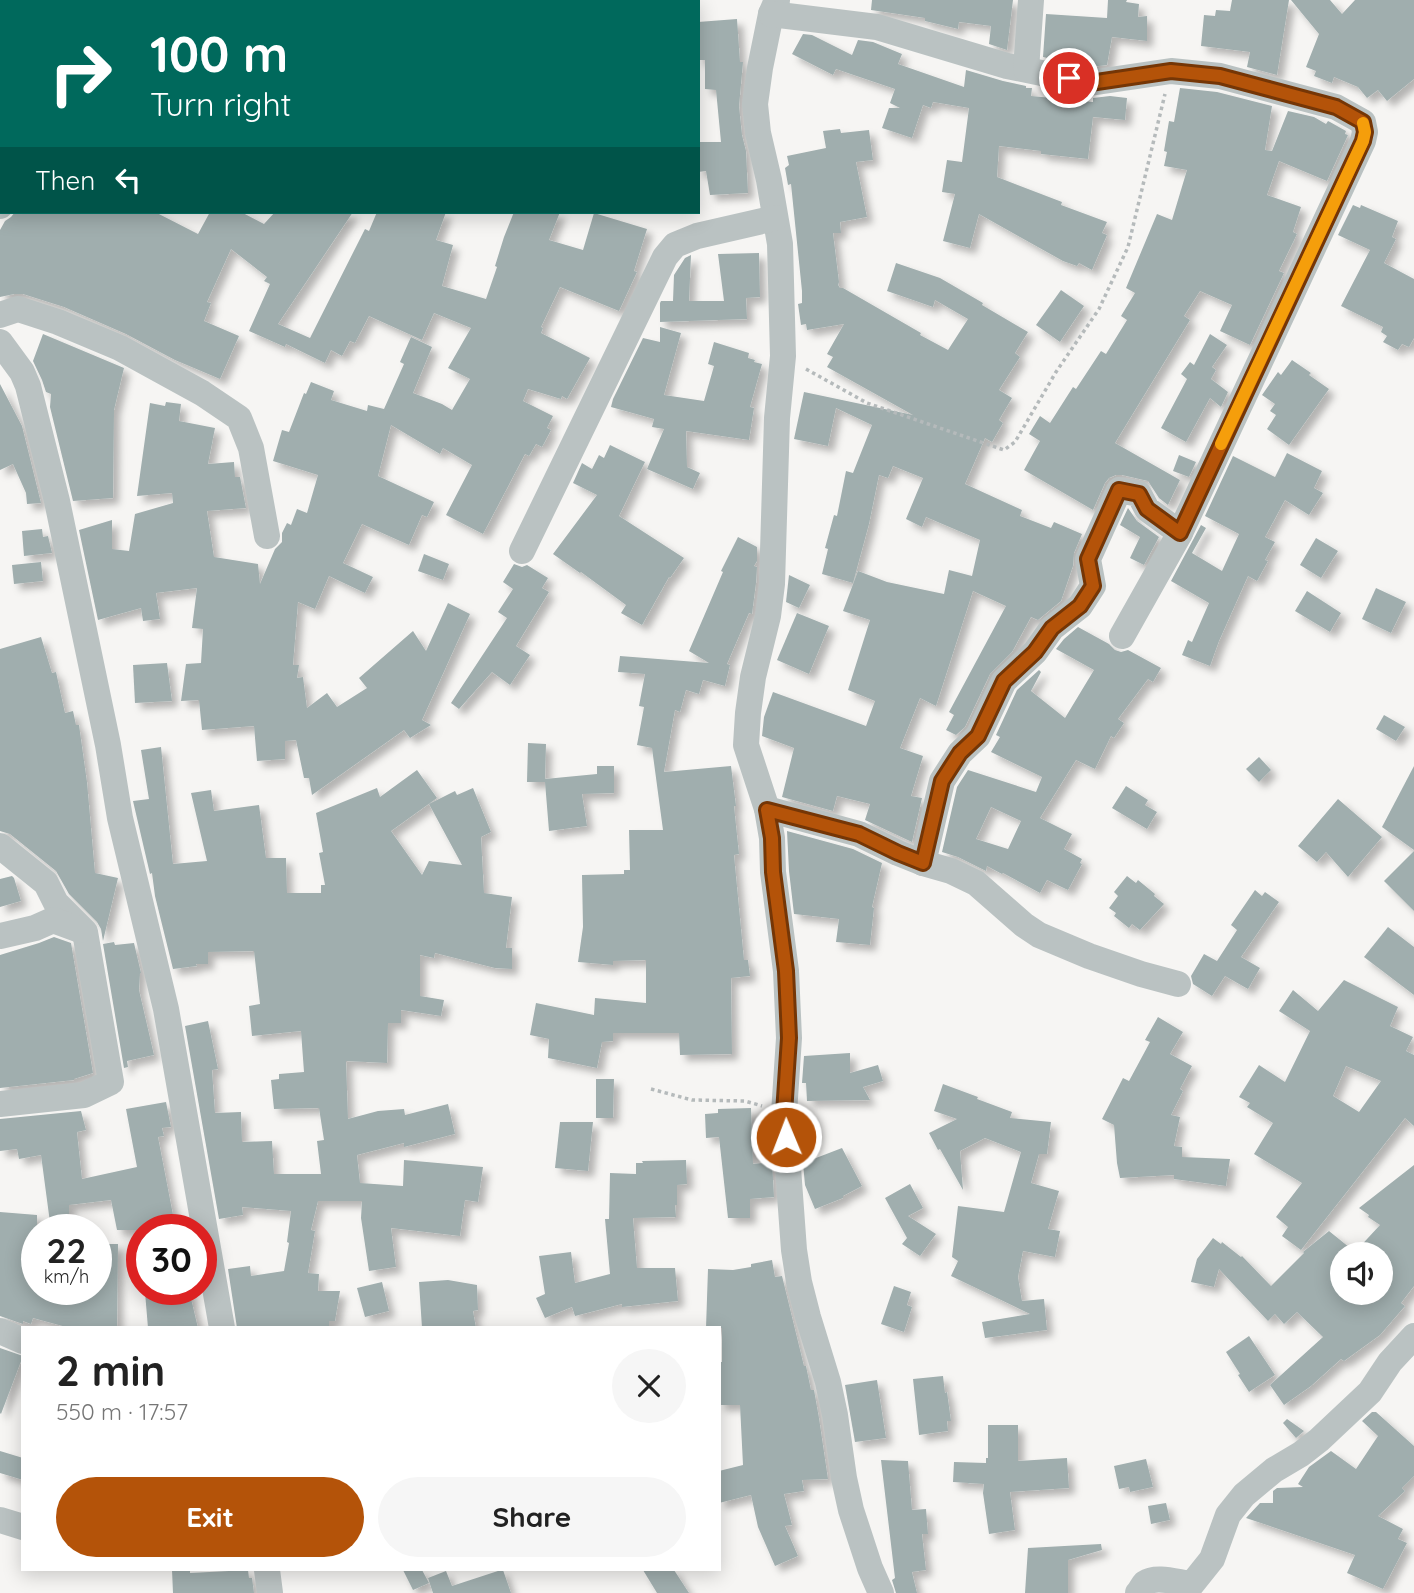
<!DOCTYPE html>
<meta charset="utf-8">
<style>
body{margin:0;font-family:Quicksand,sans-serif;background:#f6f6f6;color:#222;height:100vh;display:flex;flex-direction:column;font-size:26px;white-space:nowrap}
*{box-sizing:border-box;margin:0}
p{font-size:23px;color:#767676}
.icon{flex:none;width:38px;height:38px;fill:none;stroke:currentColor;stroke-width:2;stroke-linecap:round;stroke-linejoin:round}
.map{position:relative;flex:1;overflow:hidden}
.sheet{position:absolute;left:21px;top:1326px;width:700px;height:245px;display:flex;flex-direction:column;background:#fff;border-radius:0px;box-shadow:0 4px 18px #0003}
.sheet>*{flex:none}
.banner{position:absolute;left:0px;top:0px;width:700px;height:214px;box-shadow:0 4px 18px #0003;background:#00695c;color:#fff;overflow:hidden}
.controls{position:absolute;left:1330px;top:1242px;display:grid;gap:14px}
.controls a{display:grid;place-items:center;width:63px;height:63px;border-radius:50%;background:#fff;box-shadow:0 4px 18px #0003;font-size:35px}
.speed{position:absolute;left:21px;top:1214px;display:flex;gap:14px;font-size:35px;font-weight:700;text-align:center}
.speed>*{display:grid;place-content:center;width:91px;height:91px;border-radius:50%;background:#fff;box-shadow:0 4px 18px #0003;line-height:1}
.speed small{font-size:18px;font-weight:400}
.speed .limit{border:10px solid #d22;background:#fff;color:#111}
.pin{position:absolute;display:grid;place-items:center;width:60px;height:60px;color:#fff;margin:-30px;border:4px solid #fff;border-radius:50%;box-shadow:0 2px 7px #0007}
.me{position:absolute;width:77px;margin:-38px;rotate:359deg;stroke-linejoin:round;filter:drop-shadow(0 0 5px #0008)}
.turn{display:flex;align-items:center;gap:24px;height:147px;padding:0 35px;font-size:32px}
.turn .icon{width:91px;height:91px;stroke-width:2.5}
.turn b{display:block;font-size:49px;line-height:60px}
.then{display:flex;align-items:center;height:66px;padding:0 35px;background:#0003;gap:14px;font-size:26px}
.round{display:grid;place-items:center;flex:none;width:74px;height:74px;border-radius:37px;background:#f6f6f6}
.summary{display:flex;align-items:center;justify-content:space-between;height:119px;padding:0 35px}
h1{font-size:42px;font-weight:700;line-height:52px}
.button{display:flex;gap:14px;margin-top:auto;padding:14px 35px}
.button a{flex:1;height:80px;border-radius:42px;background:#b45309;color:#fff;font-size:28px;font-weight:700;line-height:80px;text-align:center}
.button a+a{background:#f6f6f6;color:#222}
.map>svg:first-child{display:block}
.building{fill:#a0aeae;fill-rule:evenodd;filter:url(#shadow)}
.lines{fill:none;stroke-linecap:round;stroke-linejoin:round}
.path{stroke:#b5babb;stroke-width:3.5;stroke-dasharray:3.5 3.5;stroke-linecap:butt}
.street{stroke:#bac2c2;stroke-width:26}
.route-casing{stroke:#753606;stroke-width:18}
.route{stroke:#b45309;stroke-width:12}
.slow{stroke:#f59e0b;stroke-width:12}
</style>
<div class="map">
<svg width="1414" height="1593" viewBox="0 0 1414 1593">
<defs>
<filter id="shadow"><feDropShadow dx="6" dy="6" stdDeviation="3.5" flood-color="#0004"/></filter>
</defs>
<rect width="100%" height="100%" fill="#f6f5f3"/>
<g class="building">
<path d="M872,0h141l-6,50 -18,-6 2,-18 -32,-4 -1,7 -33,-8v-3l-54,-8z"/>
<path d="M1108,0h19l-1,2 13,2 -1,13 9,-1v25l-35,-4 -5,28 -17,2 -47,-10 3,-43 61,4z"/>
<path d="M1232,0h57l-12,75 -30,-8 3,-15 -49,-6 3,-31 11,1 1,-6 14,1z"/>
<path d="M1291,0h39l12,14 13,-14h59v79l-27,22 -9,-11 -11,8 -9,-11 -24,-10 -2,6 -18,-7 2,-5 -10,-4 13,-33z"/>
<path d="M737,19l3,43h3l-4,44 3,29 4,16 2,42 -38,2 -4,-24 -8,1v-30h23l-5,-52 -11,-1v-29h-7v-38z"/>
<path d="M803,34l9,1 40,20 6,-15 15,2 29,12 -4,10 66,23 2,-17 37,11 23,5v2h6l-1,8 62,6v-4l17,-2 17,2 -2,22 -32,-3 -5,42 -47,-5v-3l-42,-5 -2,31 65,25 -1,3 46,17 -5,11 5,2 -15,35 -13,-7 -2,3 -14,-5 -84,-47 -9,34 -27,-7 12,-47 -13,-2 5,-32 15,2 7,-54 -36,-6 -2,6 -8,-3 -11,33 -30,-10 7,-20h11l-10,-5 5,-14 -59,-20 -3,6 -41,-21z"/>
<path d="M1180,88l37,4 55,14 -7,44 7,1 16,-40 26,6 12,7 2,-3 2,1 16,9 -1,3 3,1 -21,46 -48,-20 -12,34 34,12 -8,25 4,2 -18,37 5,2 -34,72 -30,-14 12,-26 -32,-14 -16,25 6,4 -75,123 65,37 -12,25 -9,-7 -11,-17 -26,-6h-6l-7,3 -4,5 -12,27 -69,-40 16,-29 -11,-7 11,-18 10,7 23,-36 3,2 25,-38 5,3 21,-34 -6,-4 14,-23 -9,-5 31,-74 15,6 15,-50 -23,-4 3,-14 -3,-1 5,-30 5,1z"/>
<path d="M840,129l1,4 28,-3 4,30 -17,2 11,55 -27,5 1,11h-8l6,49 -1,3 2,3h3l78,45 -1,2 28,15 20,-31 -33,-19 -2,7 -46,-16 9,-28 44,15 43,25 -1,2 46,27 -13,21 5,4 -21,33 13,8 -13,22 4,3 -11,19 -7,-4 -20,46 57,26 -2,6 31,12 3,-6 28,12 -8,19 -1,13 -12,35 -23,19 -7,-3 -19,35 -22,22 -25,53 -9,8 -10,-5 8,-15 -5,-3 57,-106 -33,-15 -37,115 -16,-8 -20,50 23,8 -12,40 11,2 -10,44 -47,-22 5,-16 -33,-8 -4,15 -51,-14 12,-49 -32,-12 2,-19 9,-25 93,34 9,-25 -27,-11 22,-70 -27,-9 15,-40 29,11 57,12 5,-24 23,6 8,-36 -54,-23 -4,10 -16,-8 17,-41 -30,-12 -5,12 -9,-3 -10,49 -16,59 -31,-9 6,-25 -3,-1 9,-33 3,1 9,-45 7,2 19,-48 -36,-17 -8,38 -34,-7 10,-47 109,23 -86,-48 6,-10 -6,-3 17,-30 -37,6 -1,-6 -5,1 -3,-21 4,-1v-12l-11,-107 -3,1 -3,-17 4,-3 -2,-9 39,-8 -3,-17z"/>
<path d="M1353,205l7,3 1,-3 37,16 -6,16 4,2 -12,24 30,16v59l-5,9 -7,-3 -4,6 -15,-8 4,-6 -6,-4 2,-5 -42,-21 29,-56 -32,-15z"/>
<path d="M15,212h140l43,22 12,-22h31l23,12 11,-12h78l-75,112 32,14 55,-109 4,2 8,-19h69l-10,28 17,5 -11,41 44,13 11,-32 -2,-1 9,-29 10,-25h46l-11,28 34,10 11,-37 53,16 -13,42 3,1 -18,39 -59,-24 -19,40 2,1 -2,5 49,25 -23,41 -5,-3 -1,3 -33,-10 -5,12 30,15 -6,12 4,2 -9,17 -6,-3 -7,12 -4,-2 -42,80 -37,-19 26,-50 -29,-17 -3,6 -49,-29 -13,51 56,26 -7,15 -5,-2 -13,30 -47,-21 -19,39 30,14 -8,16 -36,-17 -14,33 -17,-7 -5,63h6l-2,13 6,-1 4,31 20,-15 10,14 30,-19 -8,-10 54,-47 13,20 22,-48 22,11 -48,106 9,5 -21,13 -6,-8 -92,65 -3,-17h-5l-8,-38 -11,1v18l-28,2 -3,-35 -52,4 -3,-30 -18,1 5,-37 15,-1 2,-34 -11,-1 5,-40 -41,5 4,26 -17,2 -2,-13 -43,12 -19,-90 33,-10v29l17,2 6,-37 38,-11 -1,-10 -35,3 13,-93 15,3 1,-4 15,2 -2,17 36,7 -7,36 26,-2 1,15h5l6,31 -39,3 7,46 44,7 2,20 15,-35 7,-7v-9l5,-10 4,2 6,-16 10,4 11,-38 -45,-14 9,-31 7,2 15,-39 2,1 5,-12 23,9 -3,9 36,11 1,-6 16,4 20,-45 -4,-2 11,-25 21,10 -19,46 29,11 10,6 18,-31 -22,-11 23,-40 -37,-15 -12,27 -53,-24 -14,27 -5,-2 -8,15 -11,-6 -6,13 -39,-19 -1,3 -36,-16 21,-47 -6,-3 3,-4 -36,-28 -24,53 4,1 -7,18 35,15 -19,43 -45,-19 -49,-26 -62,-27 -41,-13h-9l-14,3v-67l5,-9 6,-4z"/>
<path d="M759,253l1,44 -14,1 1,21 -87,3v-19l1,-2h12l1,-26 11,-17 6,-3 -2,46h35l-6,-47z"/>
<path d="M1061,290l23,16 -24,36 -24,-17z"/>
<path d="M660,327l21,6 -17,62 40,6 10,-35 -6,-2 6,-22 35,11 -1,5 7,2 -1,2 8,2 -12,43 4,1 -5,32 -63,-9 1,36 13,6 -7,16 -46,-20 17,-40 -12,-2 2,-8 -43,-12 2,-8 30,-61 17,4z"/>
<path d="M43,334l81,34 -10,42 -1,88 -40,3 -23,-94 1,-13 -5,-2 -4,-12 -9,-19z"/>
<path d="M1210,334l17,11 -15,22 4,3 -5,9 17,13 -7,15 -11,-9 -24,44 -25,-14 26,-49 -6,-5 9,-12 4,3z"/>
<path d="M1292,360l19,13 -2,2 20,14 -40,56 -22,-16 9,-14 -6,-4 5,-7 -13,-9 16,-23 3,3z"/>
<path d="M0,384l22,42 19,77 -14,1 -1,-11 -13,-29 -13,6z"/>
<path d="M610,445l35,17 -26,54 65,42 -14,20 -1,-1 -27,48 -21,-12 5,-8 -45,-33 -1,1 -27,-19 44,-59 -24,-12 9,-20 10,6 7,-14 5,3z"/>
<path d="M1287,453l35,18 -8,17 9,5 -14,22 -24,-15 -20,37 10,5 -10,18 3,1 -11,20 -9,-5 -29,65 -9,25 -28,-11 6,-15 4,2 17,-39 -38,-22 30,-56 5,3 -14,25 30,18 17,-37 -34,-18 28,-60 42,21z"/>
<path d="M1179,455l17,7 -7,15 -16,-6z"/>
<path d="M1128,508l9,13 22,16 -15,28 -14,-7 10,-21 -20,-12z"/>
<path d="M42,529l1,8 5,-1 4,17 -28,3 -2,-25z"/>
<path d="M738,537l19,10v14l-3,5 3,1 -1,16 -4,31 -3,-1 -22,51 3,1 -5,21 -22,-6 -4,14 -13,-4 -6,22 -5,-2 -11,62 67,-6 5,40h-2l5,48 -5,1 10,105h4l2,16 -19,2 1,76 -52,1 -1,-22h-66v8l-11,1 -5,26 -49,-10 1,-19 -19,-4 6,-32 58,12 1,-17 51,5v-43l-33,1v4l-35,-3 5,-35 -1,-52 42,-1v-4h6l-1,-40h34l-11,-82 -15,-3 7,-38 -5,-1 6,-32 -27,-2 2,-16 89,7 -20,-12 34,-79 -2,-1z"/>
<path d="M1316,538l22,13 -17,27 -21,-13z"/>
<path d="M424,554l25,10 -6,16 -25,-9z"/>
<path d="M41,562l2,19 -29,3 -2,-19z"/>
<path d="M514,564l8,3 5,-2 21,13 -6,10 7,4 -33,54 14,9 -20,30 -18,-13 -33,37 -8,-6 56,-85 -9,-6 15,-23 -10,-7z"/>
<path d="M789,575l21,10 -11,23 -13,-6z"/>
<path d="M1376,588l30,14 -15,31 -29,-14z"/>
<path d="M1307,591l34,22 -11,19 -35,-21z"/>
<path d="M797,613l32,13 -20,48 -32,-14z"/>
<path d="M1078,627l31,17 6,6 6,2 7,-2 33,18 -8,14 -5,-3 -30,40 6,4 -10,15 -3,-2 -16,33 -19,-9 -36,58 32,16 -8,15 18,10 -2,4 2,1 -14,26 -21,-10 -7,13 -37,-20 -1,1 -15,-8 -1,5 -28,-14 -16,-5 15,-65 11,-17 68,22 6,-15 -51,-25 9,-15 -4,-2 21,-45 22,-20 2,2 -10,19 34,27 29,-48 -38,-21 8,-10zM991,807l30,14 -13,28 -32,-10z"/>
<path d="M41,637l11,36 4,-1 9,41 8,-2 3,14h3l8,57 8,91 23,5 -15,63 -2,-12 -4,-7 -28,-28 -13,-23 -46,-37 -10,-3v-182z"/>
<path d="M167,663l5,38 -37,2 -2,-38z"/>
<path d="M1384,715l21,12 -9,14 -20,-12z"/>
<path d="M528,743l18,1 -1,35 52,-5v-8h17v27l-32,1 5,32 -38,5 -4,-49h-18z"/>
<path d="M161,747l12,117 34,-3 -16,-68 20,-3 3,21 45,-6 7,53h20l1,35h34v-8h4l-6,-32 4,-1 -7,-39 61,-25 3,9 37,-27 20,28 -46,33 31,44 7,-14 33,4 -33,-61 26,-13 2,4 16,-7 18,44 -10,5 3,56 28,4 -6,51h6v21l-17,-1 -60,-15 -1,5 -14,-3v41l24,4 -3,16 -40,-6v13h-13l-1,40 -41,-2 2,58 30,-8 26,-2 1,6 43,-11 7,30 -51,13v-4l-47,12 3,28 43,3 1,-26 79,7 -5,35 -13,-2 -5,36 -69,-8 5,39 -27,4 -8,-53 1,-17h-44l-7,29 4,1 -7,42 11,1 -1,17h22l-5,30h-6v7h-92l-9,-59 22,-3 1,10 33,-5 5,-28 -2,-1 4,-31 -49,-4 1,8 -24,4 -34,-193 23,-5 10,48 -6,1 3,43 26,-1 1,30 30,-1 2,33h47l-4,-33 7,-1 -5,-32 -45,1 -3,-29 8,-1v-5l25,-2 -3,-41 -49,5 -3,-30 11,-2 -6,-53 -46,1v12h-12l1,2 -24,3 -18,-73 -3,-23 -2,1 -17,-73 16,-2 -8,-49z"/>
<path d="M1259,757l12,13 -12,12 -13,-13z"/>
<path d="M1414,766v84l-32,-23z"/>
<path d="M1126,786l22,14 -3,5 12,7 -10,17 -35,-21z"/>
<path d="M1338,799l44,38 -34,40 -22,-25 -9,10 -19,-16z"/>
<path d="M787,831l66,18 29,14 -10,44 2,1 -4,37 -34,-3 3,-23 -45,-5 -5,-43z"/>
<path d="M1414,851v60l-30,-30z"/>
<path d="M12,876l2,2 7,23 -21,6v-28z"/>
<path d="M1127,876l9,7 2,-3 17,14 -1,2 10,8 -24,26 -8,-6 -3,4 -15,-12 2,-3 -7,-5 9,-12 -4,-4z"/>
<path d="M1255,890l7,6 3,-4 14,10 -38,55 19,11 -12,21 -23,-13 -13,20 -19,-12 -2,-8 13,-22 13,7 20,-31 -6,-5z"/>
<path d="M1388,927l26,20v48l-50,-38z"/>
<path d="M54,937l17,6 22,130 -19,6v1l-74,8v-133l39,-12z"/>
<path d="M114,942l1,3 19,-2 7,30h-1l-1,17 15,65 -27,6 1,6 -4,1 -21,-124z"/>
<path d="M1344,980l54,27 -8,19 23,11 -7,14 8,4v71l-9,-8 -104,132 -19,-14 6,-9 -12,-10 26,-34 -48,-29 19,-31 -26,-16 3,-4 -11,-6 20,-32 26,17 25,-51 -31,-20 14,-21 25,21zM1346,1066l35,15 -22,31 -26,-16z"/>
<path d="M1158,1017l25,15 -13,22 22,12 -12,23 3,2 -12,24 9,2 -6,29 8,1v10l48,2 -4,27 -52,-7v-4l-54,3 -3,-15 -3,-38 -12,-6 21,-41 6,3 21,-39 -5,-2z"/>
<path d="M850,1053v20l28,-8 5,16 -20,6 7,13 -63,1 -1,-18h-4l2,-27z"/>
<path d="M596,1079h18l-1,39h-17z"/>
<path d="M943,1084l35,13 -1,2 35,13 -2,6 41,4 -4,32h-8l-8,29 28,8 -11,38 12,2 -5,26 -32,-6 -5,26 4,24 22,-2 3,31 -62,8 -3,-16 48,-8 -79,-38 7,-15 -6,-4 6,-51 46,6 17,-60 -36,-14 -25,13 3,39 -23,-41 -2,1 -9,-17 28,-14 -23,-8z"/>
<path d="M166,1102l5,25 -9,1 2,8 -6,1 16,83 -32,7v3h-25l-6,-30 -42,5v25h-18l-10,-75 -22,4 -2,-10 -17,2v-32l81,-8 5,19 -9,2 5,47 55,-12 -11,-58z"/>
<path d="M751,1108l2,56 19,-2 2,35 -24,2v19h-22l-9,-81 -13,1 -1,-24 13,-1v-4z"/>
<path d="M560,1122h33l-5,49 -33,-3z"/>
<path d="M842,1148l20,38 -19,10v2l-28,11 -10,-24 -2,-22z"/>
<path d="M686,1160l1,24 -10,1v20h-2l1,12 -43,1 4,50h38l3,33 -56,6v-3l-47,12 -3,-9 -27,11 -9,-20 9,-4 -6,-38 32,-4 4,31 35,-9 -5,-55h4l1,-46 26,1v-11h7l-1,-2z"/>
<path d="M1414,1165v121l-13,17 4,3 -25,29 -36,26 -3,-2 -30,27 -27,19 -14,-20 53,-48 -26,-25 -13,12 -9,-10 -7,7 -49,-52 -5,18 -23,-5 6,-23 16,-21 8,6 1,-2 19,15 1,-1 29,30 33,-33 -1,-1 26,-21 26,21 25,-27 -12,-8 1,-2 -10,-7zM1342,1255h39v38h-39z"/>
<path d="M910,1184l13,24 -15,8 28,18 -16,22 -18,-12 5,-6 -22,-40z"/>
<path d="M0,1212l37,3v75h59v-46h22l-1,84h-47l-37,-10 -2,6 -8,-3v3l-23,-8z"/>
<path d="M772,1260l3,17 7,-1 22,90h2l5,24h3l5,28 9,61 -26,1 2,11 -20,3 8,31 -7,1 13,30 -23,10 -17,-39 -7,-32 -32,8v-32l24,-6 -3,-60h-21v-43h3v-34h-16l2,-59 25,1 18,-3v-3z"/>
<path d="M448,1280l29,5 1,25 -5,1 3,17h-54l-3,-46z"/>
<path d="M382,1282l7,29 -24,6 -8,-29z"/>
<path d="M894,1286l17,6 -4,13 5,2 -8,25 -23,-8z"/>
<path d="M189,1290l9,38h-50l-3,-36z"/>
<path d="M1249,1336l26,39 -26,17 -11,-17 2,-1 -14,-22z"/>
<path d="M0,1348l23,8 -22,58 -1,-1z"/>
<path d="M943,1376l2,17 2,-1 4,29h-4l1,10 -29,4 -6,-56z"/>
<path d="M877,1380l9,58 -31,4 -10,-57z"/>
<path d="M1372,1412h4l38,34v30l-12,12 3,3 -27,25 25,13 -5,10 9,4 -24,46 -36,-16 8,-18 -109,-37 14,-15h13v-12l4,-3 26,-1 -5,-3 11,-17 22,-16 25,18 22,-33 -16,-15z"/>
<path d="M1287,1419l17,12 -8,7 -13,-15z"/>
<path d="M988,1425h30v36l49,-3 2,30 -59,4 5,38 -26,4 -6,-41 1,-9 -31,-2 1,-20 32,1v-5h2z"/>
<path d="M0,1451l23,7v22l-23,-7z"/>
<path d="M1146,1459l7,28 -23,5 -1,-5 -10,2 -5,-23z"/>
<path d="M881,1460l27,1 4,49 14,-1 2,25h-6l4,36 -14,2 5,21h-21l-4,-13 3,-2z"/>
<path d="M1166,1503l4,17 -19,4 -3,-18z"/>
<path d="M1101,1544l1,6 -34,10v33h-43l3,-45z"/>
<path d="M172,1570h18v3l58,-3 1,8h3l2,15h-81z"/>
<path d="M403,1570h19l7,13 -16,7z"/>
<path d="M501,1570h2l8,23h-78l-5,-15 18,-7 6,15z"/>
<path d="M643,1570h31l15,23h-32z"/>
</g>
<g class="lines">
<g class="path">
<path d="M806,369l61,34 137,47 11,-8 41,-70 43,-63 29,-62 37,-153"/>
<path d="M651,1089l41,11 53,1 17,5"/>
</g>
<g class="street">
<path d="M272,0l1,2"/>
<path d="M777,0l-6,14 -11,54 -5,36 3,29 11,47 11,64 3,112 -6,62 -5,166 -4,32 -15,61 -5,36 -2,32 21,64 5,29 1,34 13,99 3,67 -5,75 10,137 5,32 9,35 20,65 7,33 9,63 7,32 19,58 11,25"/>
<path d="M28,2v-2"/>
<path d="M568,2l9,-2"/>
<path d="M771,14l106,13 130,39 83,17 81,-12 49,5 116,31 27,15 2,10 -2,9 -183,392 -58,103"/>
<path d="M1026,69l5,-69"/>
<path d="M0,151l2,-9"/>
<path d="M0,206l2,-2"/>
<path d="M0,315l18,-6 40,13 62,26 82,45 37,25 12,30 16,88"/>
<path d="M0,342l22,30 6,14 29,115 51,244 12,73 46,191 56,319"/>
<path d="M522,551l143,-294 10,-12 22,-9 78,-18"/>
<path d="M767,809l92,25 39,19 25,10 28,8 25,12 48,42 15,10 50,21 52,18 37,10"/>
<path d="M0,846l46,37 10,20 29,29 26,150 -27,13 -84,9"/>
<path d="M923,863l19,-82 18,-28 18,-17 26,-55 31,-29 17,-24 28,-22 13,-20 -5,-27 31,-69 20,4 8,15 33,24"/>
<path d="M0,936l35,-8 18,-8 27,10"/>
<path d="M0,1331l23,10"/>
<path d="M0,1520l23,7"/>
<path d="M267,1570l3,23"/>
<path d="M1138,1593c3,-3 4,-7 7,-10 12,-8 34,0 47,1l20,-25 16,-44 16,-20 30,-25 27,-16 18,-14 51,-48 20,-30 24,-26"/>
</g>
</g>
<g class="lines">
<defs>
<path id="route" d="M786,1137l-2,-24 5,-75 -3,-67 -13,-99 -1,-34 -5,-28 92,24 39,19 25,10 19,-82 18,-28 18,-17 26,-55 31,-29 17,-24 28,-22 13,-20 -5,-27 31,-69 20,4 8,15 33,24 183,-392 2,-9 -2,-10 -27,-15 -116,-31 -49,-5 -81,12 -21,-5"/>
</defs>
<use href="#route" class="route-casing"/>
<use href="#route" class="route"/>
<path class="slow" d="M1221,444l142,-303 2,-9 -2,-9"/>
</g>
</svg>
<div class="controls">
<a><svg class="icon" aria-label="sound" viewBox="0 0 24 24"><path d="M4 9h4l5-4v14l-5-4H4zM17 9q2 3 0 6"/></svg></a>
</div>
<div class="speed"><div>22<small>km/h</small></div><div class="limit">30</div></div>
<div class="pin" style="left:1069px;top:78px;background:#d93025"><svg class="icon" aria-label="arrive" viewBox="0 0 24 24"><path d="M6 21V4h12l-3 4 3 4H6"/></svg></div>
<svg class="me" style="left:786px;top:1137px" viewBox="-20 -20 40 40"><circle r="17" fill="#b45309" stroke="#fff" stroke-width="3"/><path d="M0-11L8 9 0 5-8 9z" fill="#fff"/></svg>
<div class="banner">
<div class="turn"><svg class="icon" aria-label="right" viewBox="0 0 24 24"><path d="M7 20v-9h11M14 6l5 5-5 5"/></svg><div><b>100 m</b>Turn right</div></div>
<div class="then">Then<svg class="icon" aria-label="left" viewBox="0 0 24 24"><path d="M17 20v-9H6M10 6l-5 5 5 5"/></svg></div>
</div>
<section class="sheet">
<div class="summary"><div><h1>2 min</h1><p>550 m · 17:57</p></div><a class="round"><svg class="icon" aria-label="close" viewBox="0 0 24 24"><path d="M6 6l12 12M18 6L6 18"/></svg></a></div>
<div class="button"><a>Exit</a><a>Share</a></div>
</section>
</div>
